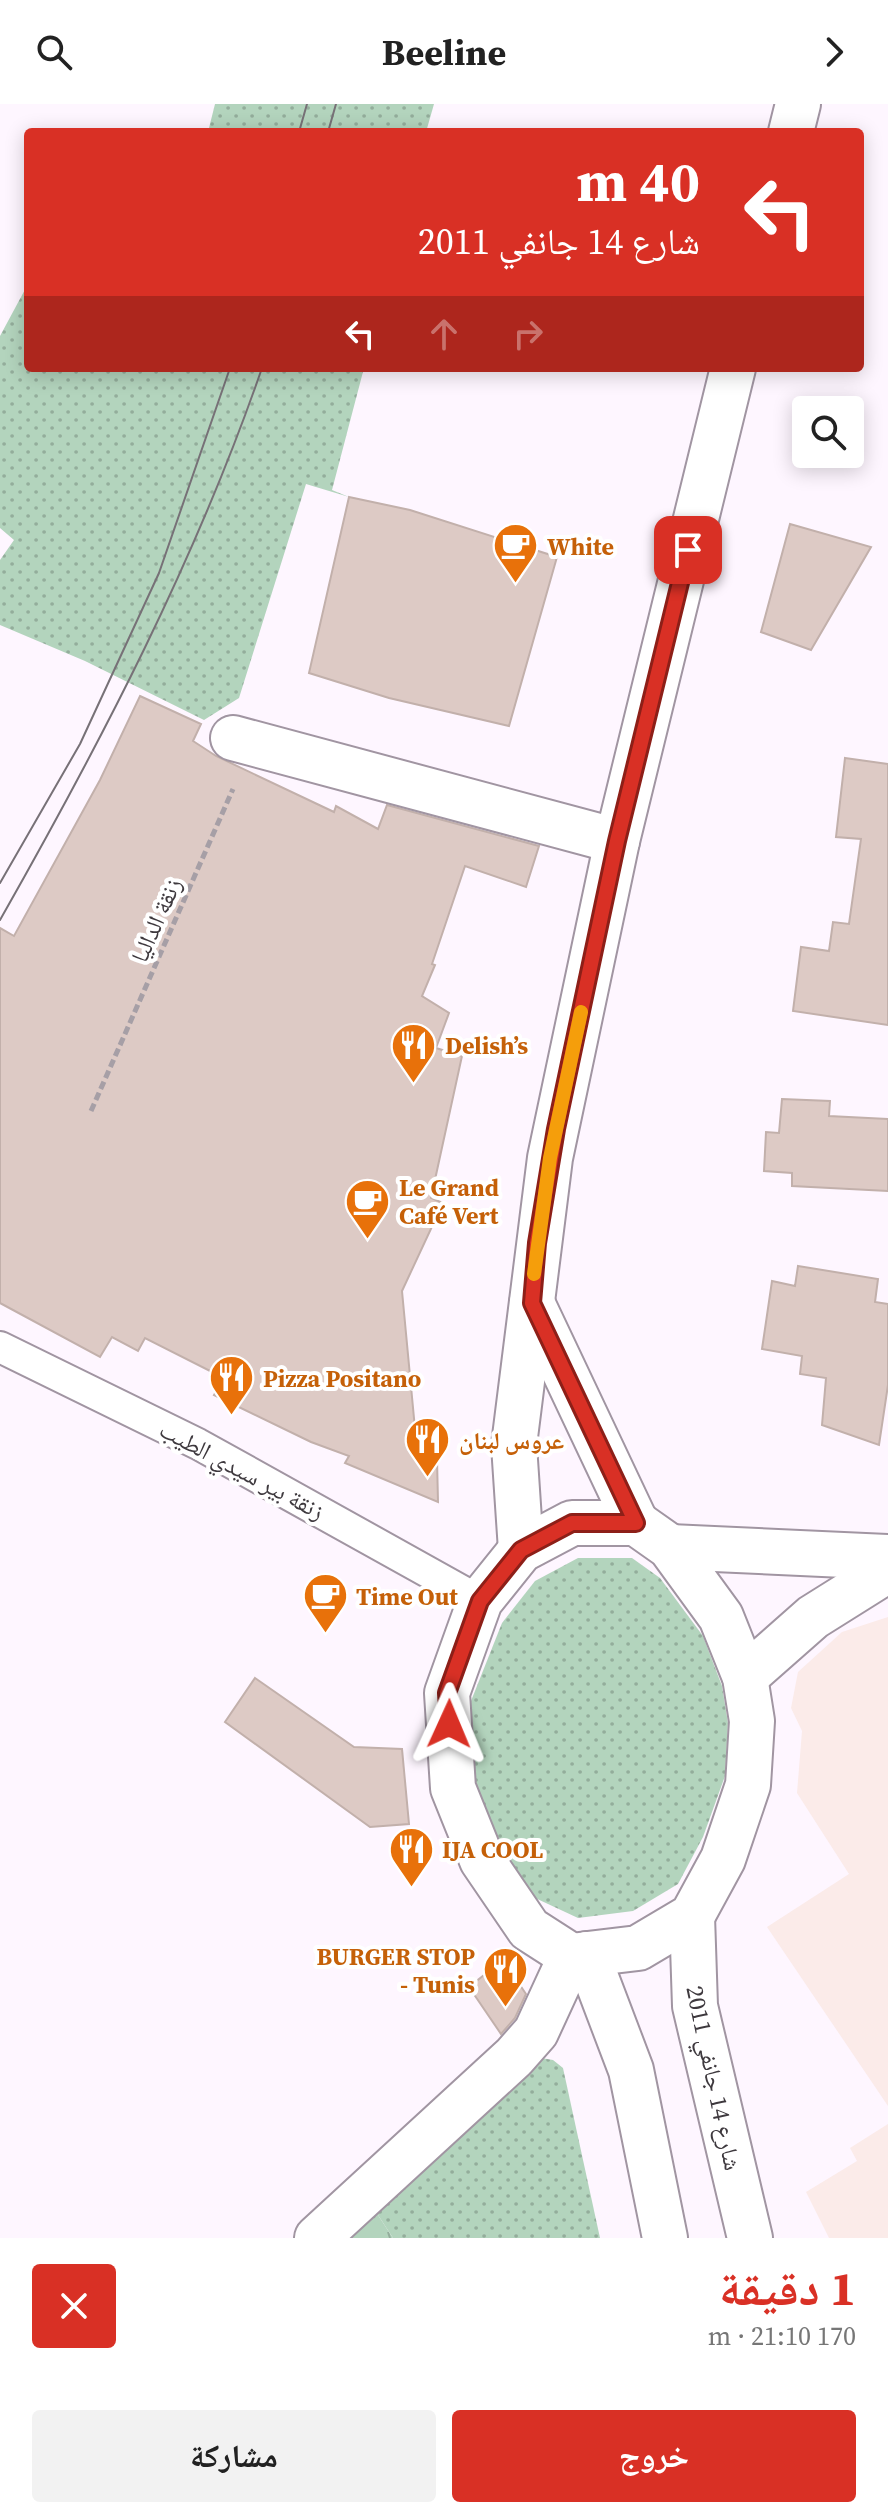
<!DOCTYPE html>
<html lang="ar">
<meta charset="utf-8">
<style>
body{margin:0;font-family:"Source Serif 4","Noto Naskh Arabic",serif;background:#f2f2f2;color:#222;direction:rtl;height:100vh;display:flex;flex-direction:column;font-size:30px;white-space:nowrap}
*{box-sizing:border-box;margin:0}
p{font-size:26px;color:#767676}
.icon{flex:none;width:44px;height:44px;fill:none;stroke:currentColor;stroke-width:2;stroke-linecap:round;stroke-linejoin:round}
.map{position:relative;height:2134px;overflow:hidden;direction:ltr}
.side{display:flex;flex-direction:column;background:#fff;flex:1}
.side>*{flex:none}
.top-card{position:absolute;left:24px;top:24px;width:840px;height:244px;border-radius:8px;box-shadow:0 4px 20px #0003;direction:rtl;background:#d93025;color:#fff;overflow:hidden}
.tools{position:absolute;left:792px;top:292px;display:grid;gap:16px}
.tools a{display:grid;place-items:center;width:72px;height:72px;border-radius:8px;background:#fff;box-shadow:0 4px 20px #0003;font-size:40px}
.pin{position:absolute;display:grid;place-items:center;width:68px;height:68px;color:#fff;margin:-34px;border-radius:16px;box-shadow:0 4px 12px #0006}
.me{position:absolute;width:88px;margin:-44px;rotate:1deg;stroke-linejoin:round;filter:drop-shadow(0 0 6px #0008)}
.turn{display:flex;align-items:center;gap:28px;height:168px;padding:0 32px;font-size:36px}
.turn .icon{width:104px;height:104px;stroke-width:2.5}
.turn b{display:block;font-size:56px;line-height:68px}
.lanes{display:flex;align-items:center;height:76px;padding:0 32px;background:#0003;justify-content:center;gap:40px;direction:ltr}
.lanes .off{opacity:.35}
.round{display:grid;place-items:center;flex:none;width:84px;height:84px;border-radius:8px;background:#f2f2f2}
.overview{display:flex;align-items:center;justify-content:space-between;height:136px;padding:0 32px}
h1{font-size:48px;font-weight:700;line-height:60px;color:#d93025}
.action{display:flex;gap:16px;margin-top:auto;padding:16px 32px}
.action a{flex:1;height:92px;border-radius:8px;background:#d93025;color:#fff;font-size:32px;font-weight:700;line-height:92px;text-align:center}
.action a+a{background:#f2f2f2;color:#222}
header{display:flex;justify-content:space-between;align-items:center;height:104px;padding:0 32px;background:#fff;font-size:36px;font-weight:700}
.map>svg:first-child{display:block}
.education{fill:#fbebe9}
.grass{fill:url(#grass-dots)}
.park{fill:url(#park-tufts)}
.building{fill:#ddcac5;stroke:#c2b0ab;stroke-width:2}
.lines{fill:none;stroke-linecap:round;stroke-linejoin:round}
.service-casing{stroke:#a195a2;stroke-width:34}
.minor-casing{stroke:#a195a2;stroke-width:48}
.secondary-casing{stroke:#a195a2;stroke-width:48}
.path{stroke:#a69fa6;stroke-width:5;stroke-dasharray:8 4;stroke-linecap:butt}
.service{stroke:#fff;stroke-width:30}
.minor{stroke:#fff;stroke-width:44}
.secondary{stroke:#fff;stroke-width:44}
.tram{stroke:#777177;stroke-width:2}
.route-casing{stroke:#8d1f18;stroke-width:20}
.route{stroke:#d93025;stroke-width:14}
.slow{stroke:#f59e0b;stroke-width:14}
.labels{text-anchor:middle;dominant-baseline:central;stroke-width:8;stroke-linejoin:round;paint-order:stroke}
.food-label{font-size:24px;font-weight:bold;fill:#c56008;stroke:#fff;text-anchor:start}
.street-label{font-size:24px;fill:#3e393e;stroke:#fff}
</style>
<header><svg class="icon" aria-label="forward" viewBox="0 0 24 24"><path d="M9 5l7 7-7 7"/></svg>Beeline<svg class="icon" aria-label="search" viewBox="0 0 24 24"><circle cx="10" cy="10" r="6"/><path d="M15 15l6 6"/></svg></header>
<div class="map">
<svg width="888" height="2134" viewBox="0 0 888 2134">
<defs>
<pattern id="grass-dots" width="8" height="8" patternUnits="userSpaceOnUse" patternTransform="scale(2)"><rect width="8" height="8" fill="#b3d4bd"/><path d="M2 2h.1M6 6h.1" fill="none" stroke="#93ad9b" stroke-width="1.8" stroke-linecap="round"/></pattern>
<pattern id="park-tufts" width="24" height="20" patternUnits="userSpaceOnUse" patternTransform="scale(2)"><rect width="24" height="20" fill="#b3d4bd"/><path d="M3 7l-1-3M5 7V3M7 7l1-3M15 17l-1-3M17 17v-4M19 17l1-3" fill="none" stroke="#93ad9b"/></pattern>
</defs>
<rect width="100%" height="100%" fill="#fef6ff"/>
<g class="education">
<path d="M888,1513v489l-121,-179 82,-53 -52,-81 5,-62 -11,-23 7,-36 44,-40z"/>
<path d="M888,2020v114h-59l-23,-46 51,-31 -7,-13z"/>
</g>
<g class="grass">
<path d="M215,0h219l-8,28h-218z"/>
<path d="M28,180v84h336l-32,122 17,7 -43,-13 -67,214 -35,22 -119,-59 -85,-36v-65l14,-20 -14,-12v-192z"/>
<path d="M578,1454h54l28,20 43,58 19,50 6,37 -3,53 -22,61 -25,47 -45,27 -55,7 -45,-21 -36,-53 -24,-65 -2,-78 31,-78 33,-42z"/>
<path d="M541,1954l12,2 10,8 37,170h-207l-17,-26z"/>
</g>
<path class="park" d="M376,2108l17,26h-44z"/>
<g class="building">
<path d="M349,393l61,13 147,47 -48,169 -120,-28 -80,-25z"/>
<path d="M790,420l81,23 -60,103 -50,-18z"/>
<path d="M140,592l61,28 -8,17 23,15 118,56 2,-6 42,23 9,-24 152,41 -13,41 -61,-21 -33,98 3,1 -13,31 27,17 -13,35 26,8 -31,142 12,5 -41,88 15,159 20,9 1,43 -93,-39 4,-7 -38,-14 -97,-47 10,-17 -79,-40 -7,13 -26,-14 -12,20 -100,-54v-375l14,8 86,-156z"/>
<path d="M845,654l43,6v261l-95,-14 8,-64 28,4 4,-29 16,2 12,-85 -25,-2z"/>
<path d="M782,995l48,2 -1,15 59,3v72l-96,-5v-13l-28,-2 2,-39 13,1z"/>
<path d="M798,1162l80,13 -3,23 13,2v81l-9,60 -57,-20 4,-47 -26,-4 2,-18 -40,-7 10,-68 23,5z"/>
<path d="M255,1574l99,69 48,2 7,75 -39,3 -145,-105z"/>
<path d="M503,1856l23,34 -11,24 -14,16 -32,-47z"/>
</g>
<g class="lines">
<defs>
<path id="service" d="M0,1243l198,97 282,157"/>
<g id="minor">
<path d="M233,634l384,103"/>
<path d="M670,1443l218,10"/>
<path d="M745,1573l68,-60 75,-47"/>
<path d="M317,2134l197,-181 22,-25 35,-76"/>
</g>
<g id="secondary">
<path d="M791,28l7,-28"/>
<path d="M532,1199l104,220"/>
<path d="M572,1419h64l34,24 51,70 24,60 7,44 -4,64 -25,74 -31,57 -54,32 -67,8 -42,-27 -47,-69 -29,-72 -6,-95 33,-92 41,-51z"/>
<path d="M521,1446l-7,-105 36,-287 67,-317 116,-473"/>
<path d="M692,1812l3,90 55,232"/>
<path d="M587,1850l44,116 34,168"/>
</g>
</defs>
<use href="#service" class="service-casing"/>
<use href="#minor" class="minor-casing"/>
<use href="#secondary" class="secondary-casing"/>
<path class="path" d="M91,1007l142,-322"/>
<use href="#service" class="service"/>
<use href="#minor" class="minor"/>
<use href="#secondary" class="secondary"/>
<g class="tram">
<path d="M299,28l8,-28"/>
<path d="M328,28l8,-28"/>
<path d="M0,779l80,-139 79,-171 71,-205"/>
<path d="M0,816c101,-178 195,-358 262,-552"/>
</g>
</g>
<g class="lines">
<defs>
<path id="route" d="M449,1620l-2,-31 33,-92 41,-51 51,-27h64l-104,-220 5,-60 19,-114 61,-288 71,-291"/>
</defs>
<use href="#route" class="route-casing"/>
<use href="#route" class="route"/>
<path class="slow" d="M534,1170l16,-116 31,-146"/>
</g>
<defs>
<symbol id="cafe-pin" viewBox="-11 -11 22 30"><path d="M0 17L-7.5 6A9.5 9.5 0 1 1 7.5 6Z" fill="#e8710a" stroke="#fff"/><path d="M-5.5-4.5H6V0H3Q3 3.5 0 3.5H-2.5Q-5.5 3.5-5.5 0ZM3-3.2v2h1.7v-2ZM-6 4.5H4V6H-6Z" fill="#fff"/></symbol>
<symbol id="restaurant-pin" viewBox="-11 -11 22 30"><path d="M0 17L-7.5 6A9.5 9.5 0 1 1 7.5 6Z" fill="#e8710a" stroke="#fff"/><path d="M-5-6h1v4h1v-4h1v4h1v-4h1v5L-1.5 .5V6h-2V.5L-5-1ZM5-6V6H3V1.5H1.5Q1.5-4 5-6Z" fill="#fff"/></symbol>
</defs>
<g fill-rule="evenodd">
<use href="#cafe-pin" x="490" y="416" width="51" height="69"/>
<use href="#restaurant-pin" x="388" y="916" width="51" height="69"/>
<use href="#cafe-pin" x="342" y="1072" width="51" height="69"/>
<use href="#restaurant-pin" x="206" y="1248" width="51" height="69"/>
<use href="#restaurant-pin" x="402" y="1310" width="51" height="69"/>
<use href="#cafe-pin" x="300" y="1466" width="51" height="69"/>
<use href="#restaurant-pin" x="386" y="1720" width="51" height="69"/>
<use href="#restaurant-pin" x="480" y="1840" width="51" height="69"/>
</g>
<g class="labels">
<g class="food-label">
<text x="547" y="442">White</text>
<text x="445" y="941">Delish’s</text>
<text x="399" y="1083">Le Grand<tspan x="399" dy="28">Café Vert</tspan></text>
<text x="263" y="1274">Pizza Positano</text>
<text x="459" y="1336">عروس لبنان</text>
<text x="356" y="1492">Time Out</text>
<text x="442" y="1745">IJA COOL</text>
<text x="475" y="1852" text-anchor="end">BURGER STOP<tspan x="475" dy="28">- Tunis</tspan></text>
</g>
<g class="street-label">
<text transform="translate(156 816) rotate(-66)">زنقة الداليا</text>
<text transform="translate(242 1366) rotate(28)">زنقة بير سيدي الطيب</text>
<text transform="translate(714 1974) rotate(78)">شارع 14 جانفي 2011</text>
</g>
</g>
</svg>
<div class="tools">
<a><svg class="icon" aria-label="search" viewBox="0 0 24 24"><circle cx="10" cy="10" r="6"/><path d="M15 15l6 6"/></svg></a>
</div>
<div class="pin" style="left:688px;top:446px;background:#d93025"><svg class="icon" aria-label="arrive" viewBox="0 0 24 24"><path d="M6 21V4h12l-3 4 3 4H6"/></svg></div>
<svg class="me" style="left:449px;top:1620px" viewBox="-20 -20 40 40"><path d="M0-17L14 15 0 8-14 15z" fill="#d93025" stroke="#fff" stroke-width="4"/></svg>
<div class="top-card">
<div class="turn"><svg class="icon" aria-label="left" viewBox="0 0 24 24"><path d="M17 20v-9H6M10 6l-5 5 5 5"/></svg><div><b>40 m</b>شارع 14 جانفي 2011</div></div>
<div class="lanes"><svg class="icon" aria-label="left" viewBox="0 0 24 24"><path d="M17 20v-9H6M10 6l-5 5 5 5"/></svg><svg class="icon off" aria-label="ahead" viewBox="0 0 24 24"><path d="M12 20V5M6 11l6-6 6 6"/></svg><svg class="icon off" aria-label="right" viewBox="0 0 24 24"><path d="M7 20v-9h11M14 6l5 5-5 5"/></svg></div>
</div>
</div>
<section class="side">
<div class="overview"><div><h1>1 دقيقة</h1><p>170 m · 21:10</p></div><a class="round" style="background:#d93025;color:#fff"><svg class="icon" aria-label="close" viewBox="0 0 24 24"><path d="M6 6l12 12M18 6L6 18"/></svg></a></div>
<div class="action"><a>خروج</a><a>مشاركة</a></div>
</section>
